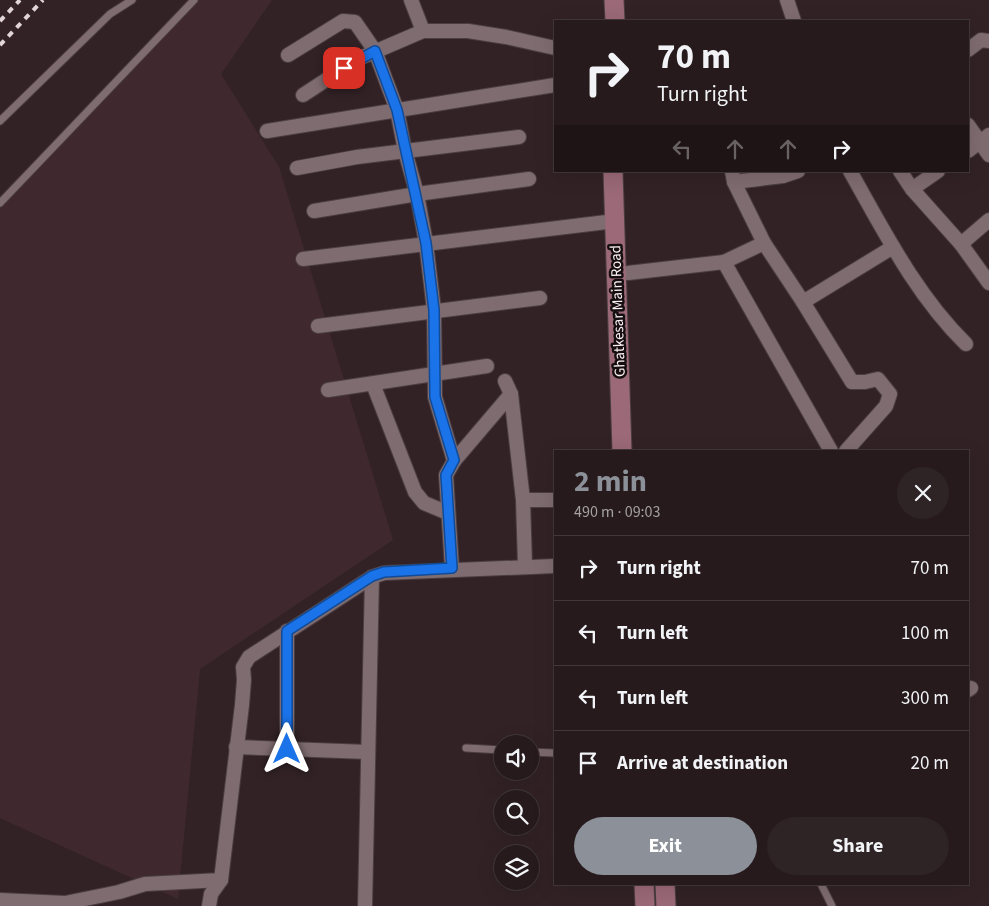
<!DOCTYPE html>
<meta charset="utf-8">
<style>
body{margin:0;font-family:"Source Sans 3",sans-serif;background:#2e2325;color:#f1f3f6;height:100vh;display:flex;flex-direction:column;font-size:19px;white-space:nowrap}
*{box-sizing:border-box;margin:0}
p{font-size:16px;color:#a4a1a3}
.icon{flex:none;width:28px;height:28px;fill:none;stroke:currentColor;stroke-width:2;stroke-linecap:round;stroke-linejoin:round}
.map{position:relative;flex:1;overflow:hidden}
.sheet{position:absolute;left:554px;top:450px;width:415px;height:435px;display:flex;flex-direction:column;background:#261a1c;border-radius:0px;box-shadow:0 5px 20px #0002,0 0 0 1px #42383b}
.sheet>*{flex:none}
.banner{position:absolute;left:554px;top:20px;width:415px;height:152px;border-radius:0px;box-shadow:0 5px 20px #0002,0 0 0 1px #42383b;background:#261a1c;color:#f1f3f6;overflow:hidden}
.buttons{position:absolute;left:494px;top:735px;display:grid;gap:10px}
.buttons a{display:grid;place-items:center;width:45px;height:45px;border-radius:50%;background:#261a1c;box-shadow:0 5px 20px #0002,0 0 0 1px #42383b;font-size:25px}
.pin{position:absolute;display:grid;place-items:center;width:42px;height:42px;color:#fff;margin:-21px;border-radius:10px;box-shadow:0 2px 8px #0006}
.me{position:absolute;width:55px;margin:-28px;rotate:0deg;stroke-linejoin:round;filter:drop-shadow(0 0 4px #0008)}
.turn{display:flex;align-items:center;gap:18px;height:105px;padding:0 20px;font-size:22px}
.turn .icon{width:65px;height:65px;stroke-width:2.5}
.turn b{display:block;font-size:35px;line-height:42px}
.lanes{display:flex;align-items:center;height:48px;padding:0 20px;background:#0003;justify-content:center;gap:25px;direction:ltr}
.lanes .off{opacity:.35}
.round{display:grid;place-items:center;flex:none;width:52px;height:52px;border-radius:26px;background:#2e2325}
.head{display:flex;align-items:center;justify-content:space-between;height:85px;padding:0 20px}
h1{font-size:30px;font-weight:700;line-height:38px;color:#8c9099}
.cta{display:flex;gap:10px;margin-top:auto;padding:10px 20px}
.cta a{flex:1;height:58px;border-radius:30px;background:#8c9099;color:#fff;font-size:20px;font-weight:700;line-height:58px;text-align:center}
.cta a+a{background:#2e2325;color:#f1f3f6}
ul{padding:0;list-style:none}
li{display:flex;align-items:center;gap:15px;height:65px;padding:0 20px;border-top:1px solid #42383b}
li div{flex:1}
li b{display:block;font-size:19px}
li em{font-style:normal}
.map>svg:first-child{display:block}
.built{fill:#3f292f}
.lines{fill:none;stroke-linecap:round;stroke-linejoin:round}
.service-casing{stroke:#4b3e41;stroke-width:9}
.minor-casing{stroke:#4b3e41;stroke-width:16}
.secondary-casing{stroke:#4b3e41;stroke-width:21}
.service{stroke:#7f6c71;stroke-width:7}
.minor{stroke:#7f6c71;stroke-width:14}
.secondary{stroke:#9b6978;stroke-width:19}
.rail{stroke:#e1d5d8;stroke-width:4;stroke-dasharray:6 6;stroke-linecap:butt}
.route-casing{stroke:#114b97;stroke-width:12}
.route{stroke:#1a73e8;stroke-width:9}
.labels{text-anchor:middle;dominant-baseline:central;stroke-width:5;stroke-linejoin:round;paint-order:stroke}
.street-label{font-size:15px;fill:#fdf1f4;stroke:#150e10}
</style>
<div class="map">
<svg width="989" height="906" viewBox="0 0 989 906">
<rect width="100%" height="100%" fill="#322226"/>
<path class="built" d="M196,0h76l-51,74 58,93 114,373 -193,129 -22,230 -178,-81v-612z"/>
<g class="lines">
<defs>
<g id="service">
<path d="M0,121l110,-107 22,-14"/>
<path d="M0,203l194,-203"/>
<path d="M466,748l36,2"/>
<path d="M530,752l25,1"/>
<path d="M821,884l11,22"/>
</g>
<g id="minor">
<path d="M411,0l12,31"/>
<path d="M787,0l7,21"/>
<path d="M968,50l13,-10 8,1"/>
<path d="M288,55l55,-34 12,1 20,29 22,59 8,41 12,43 9,49 8,67 1,87 19,64 -8,14 6,94"/>
<path d="M303,95l55,-36 65,-28h45l38,6 49,11"/>
<path d="M968,125l21,30"/>
<path d="M267,131l288,-46"/>
<path d="M968,151l21,-16"/>
<path d="M297,168l60,-11 162,-20"/>
<path d="M850,171c34,60 66,124 116,173"/>
<path d="M900,171l12,18 49,55 28,39"/>
<path d="M734,182l49,-6 15,-5"/>
<path d="M912,189l26,-18"/>
<path d="M314,211l103,-17 112,-15"/>
<path d="M764,243l39,59 90,-55"/>
<path d="M961,244l28,-24"/>
<path d="M303,259l312,-38"/>
<path d="M724,262l107,189"/>
<path d="M628,273l96,-11 40,-19 -30,-61 -2,-11"/>
<path d="M803,302l49,80h13l13,-3 12,15 -4,12 -40,45"/>
<path d="M318,326l222,-28"/>
<path d="M505,381l6,13 12,106 2,65"/>
<path d="M373,384l42,108 9,11 24,10"/>
<path d="M328,390l159,-24"/>
<path d="M454,461l57,-67"/>
<path d="M523,500h32"/>
<path d="M287,631v118"/>
<path d="M968,690l3,-2"/>
<path d="M236,747l132,5"/>
<path d="M0,900l65,3 54,-11 26,-8 76,-4 21,-175 2,-25 -1,-13 6,-10 123,-80 12,-4 171,-7"/>
<path d="M209,906l2,-12 10,-14"/>
<path d="M365,906l7,-329"/>
</g>
<g id="secondary">
<path d="M614,0l1,21"/>
<path d="M613,171l9,280"/>
<path d="M644,884l1,22"/>
<path d="M665,884l1,22"/>
</g>
</defs>
<use href="#service" class="service-casing"/>
<use href="#minor" class="minor-casing"/>
<use href="#secondary" class="secondary-casing"/>
<use href="#service" class="service"/>
<use href="#minor" class="minor"/>
<use href="#secondary" class="secondary"/>
<g class="rail">
<path d="M0,21l20,-21"/>
<path d="M0,45l43,-45"/>
</g>
</g>
<g class="lines">
<defs>
<path id="route" d="M287,749v-118l85,-55 12,-4 68,-4 -6,-93 8,-15 -19,-63 -1,-87 -8,-67 -29,-133 -22,-59 -31,17"/>
</defs>
<use href="#route" class="route-casing"/>
<use href="#route" class="route"/>
</g>
<g class="labels">
<g class="street-label">
<text transform="translate(618 311) rotate(-92)">Ghatkesar Main Road</text>
</g>
</g>
</svg>
<div class="buttons">
<a><svg class="icon" aria-label="sound" viewBox="0 0 24 24"><path d="M4 9h4l5-4v14l-5-4H4zM17 9q2 3 0 6"/></svg></a>
<a><svg class="icon" aria-label="search" viewBox="0 0 24 24"><circle cx="10" cy="10" r="6"/><path d="M15 15l6 6"/></svg></a>
<a><svg class="icon" aria-label="layers" viewBox="0 0 24 24"><path d="M12 4l9 5-9 5-9-5zM3 14l9 5 9-5"/></svg></a>
</div>
<div class="pin" style="left:344px;top:68px;background:#d93025"><svg class="icon" aria-label="arrive" viewBox="0 0 24 24"><path d="M6 21V4h12l-3 4 3 4H6"/></svg></div>
<svg class="me" style="left:287px;top:749px" viewBox="-20 -20 40 40"><path d="M0-17L14 15 0 8-14 15z" fill="#1a73e8" stroke="#fff" stroke-width="4"/></svg>
<div class="banner">
<div class="turn"><svg class="icon" aria-label="right" viewBox="0 0 24 24"><path d="M7 20v-9h11M14 6l5 5-5 5"/></svg><div><b>70 m</b>Turn right</div></div>
<div class="lanes"><svg class="icon off" aria-label="left" viewBox="0 0 24 24"><path d="M17 20v-9H6M10 6l-5 5 5 5"/></svg><svg class="icon off" aria-label="ahead" viewBox="0 0 24 24"><path d="M12 20V5M6 11l6-6 6 6"/></svg><svg class="icon off" aria-label="ahead" viewBox="0 0 24 24"><path d="M12 20V5M6 11l6-6 6 6"/></svg><svg class="icon" aria-label="right" viewBox="0 0 24 24"><path d="M7 20v-9h11M14 6l5 5-5 5"/></svg></div>
</div>
<section class="sheet">
<div class="head"><div><h1>2 min</h1><p>490 m · 09:03</p></div><a class="round"><svg class="icon" aria-label="close" viewBox="0 0 24 24"><path d="M6 6l12 12M18 6L6 18"/></svg></a></div>
<ul>
<li><svg class="icon" aria-label="right" viewBox="0 0 24 24"><path d="M7 20v-9h11M14 6l5 5-5 5"/></svg><div><b>Turn right</b></div><em>70 m</em></li>
<li><svg class="icon" aria-label="left" viewBox="0 0 24 24"><path d="M17 20v-9H6M10 6l-5 5 5 5"/></svg><div><b>Turn left</b></div><em>100 m</em></li>
<li><svg class="icon" aria-label="left" viewBox="0 0 24 24"><path d="M17 20v-9H6M10 6l-5 5 5 5"/></svg><div><b>Turn left</b></div><em>300 m</em></li>
<li><svg class="icon" aria-label="arrive" viewBox="0 0 24 24"><path d="M6 21V4h12l-3 4 3 4H6"/></svg><div><b>Arrive at destination</b></div><em>20 m</em></li>
</ul>
<div class="cta"><a>Exit</a><a>Share</a></div>
</section>
</div>
